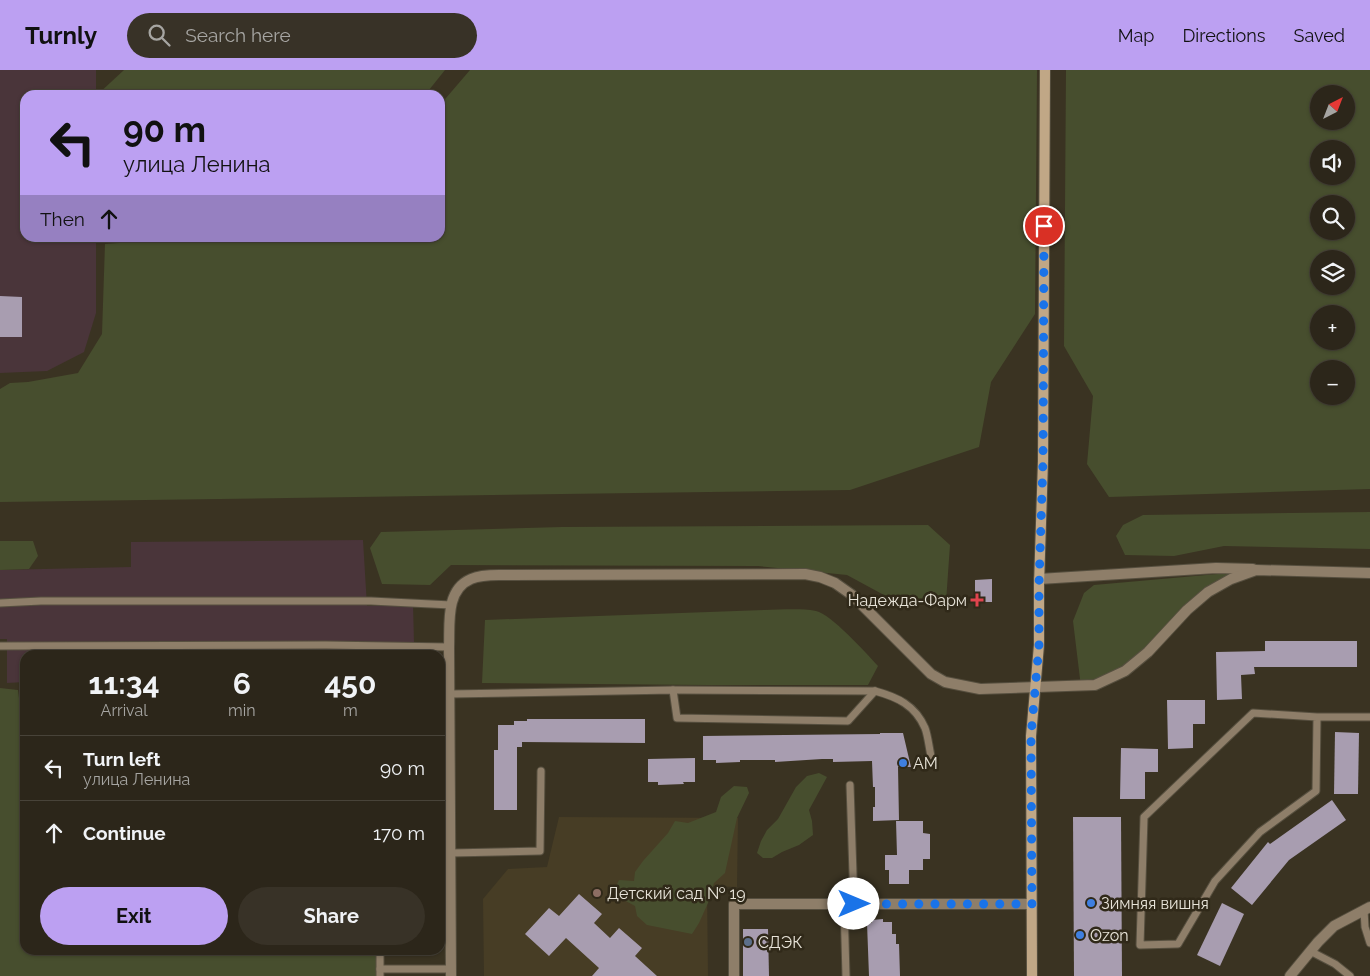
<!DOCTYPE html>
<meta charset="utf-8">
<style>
body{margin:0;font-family:Raleway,sans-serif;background:#383227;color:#f1f3f6;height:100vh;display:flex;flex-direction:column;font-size:19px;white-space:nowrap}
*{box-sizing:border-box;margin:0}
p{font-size:16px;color:#a6a5a2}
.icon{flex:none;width:28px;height:28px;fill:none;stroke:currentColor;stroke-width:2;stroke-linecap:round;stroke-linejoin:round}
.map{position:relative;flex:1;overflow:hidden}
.side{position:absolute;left:20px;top:580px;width:425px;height:305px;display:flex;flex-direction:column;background:#2c261a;border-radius:15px;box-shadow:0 1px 4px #0004,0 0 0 1px #484339}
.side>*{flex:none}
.top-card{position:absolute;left:20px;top:20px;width:425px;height:152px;border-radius:15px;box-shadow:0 1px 4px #0004,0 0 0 1px #484339;background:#bca0f2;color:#111;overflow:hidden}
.needle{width:32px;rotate:42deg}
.tools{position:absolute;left:1310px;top:15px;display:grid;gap:10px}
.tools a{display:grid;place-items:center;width:45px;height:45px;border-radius:50%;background:#2c261a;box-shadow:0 1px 4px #0004,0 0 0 1px #484339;font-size:25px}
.pin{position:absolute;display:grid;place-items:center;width:42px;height:42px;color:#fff;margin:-21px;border:2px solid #fff;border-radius:50%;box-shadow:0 1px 5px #0007}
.me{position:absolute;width:55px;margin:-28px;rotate:90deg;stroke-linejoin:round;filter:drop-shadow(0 0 4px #0008)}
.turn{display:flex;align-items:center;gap:18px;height:105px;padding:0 20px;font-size:22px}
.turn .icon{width:65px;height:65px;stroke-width:2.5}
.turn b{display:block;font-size:35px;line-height:42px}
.then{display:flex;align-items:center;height:48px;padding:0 20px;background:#0003;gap:10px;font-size:19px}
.eta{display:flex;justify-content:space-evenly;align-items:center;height:85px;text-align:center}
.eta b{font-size:30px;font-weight:700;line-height:35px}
.primary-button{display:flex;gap:10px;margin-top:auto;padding:10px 20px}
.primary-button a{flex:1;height:58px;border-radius:30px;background:#bca0f2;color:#111;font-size:20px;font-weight:700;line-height:58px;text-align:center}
.primary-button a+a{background:#383227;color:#f1f3f6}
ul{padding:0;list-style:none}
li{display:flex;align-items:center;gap:15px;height:65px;padding:0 20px;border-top:1px solid #484339}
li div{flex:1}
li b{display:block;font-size:19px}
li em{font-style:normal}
header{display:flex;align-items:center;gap:30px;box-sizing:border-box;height:70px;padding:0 25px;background:#bca0f2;color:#111}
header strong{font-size:24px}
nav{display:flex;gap:28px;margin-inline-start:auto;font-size:18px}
.search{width:350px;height:45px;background:#383227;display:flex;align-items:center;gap:12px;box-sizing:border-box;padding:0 18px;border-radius:28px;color:#a6a5a2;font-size:19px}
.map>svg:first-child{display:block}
.built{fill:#473d25}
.industrial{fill:#4a353a}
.green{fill:#474e2e;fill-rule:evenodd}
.building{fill:#a89db0}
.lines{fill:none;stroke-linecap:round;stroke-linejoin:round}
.lane-casing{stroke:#564f3f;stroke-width:9}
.street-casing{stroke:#564f3f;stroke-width:12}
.secondary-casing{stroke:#564f3f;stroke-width:12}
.lane{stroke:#8e7e69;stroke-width:7}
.street{stroke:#8e7e69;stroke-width:10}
.secondary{stroke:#c0a786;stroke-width:10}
.route{stroke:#1a73e8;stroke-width:9;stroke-dasharray:0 16.2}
.health-dot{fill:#e0444e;stroke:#302919;stroke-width:2}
.shop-dot{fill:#3f7fe0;stroke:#302919;stroke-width:2}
.education-dot{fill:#8d6e63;stroke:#302919;stroke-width:2}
.service-dot{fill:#5c6f8a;stroke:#302919;stroke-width:2}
.labels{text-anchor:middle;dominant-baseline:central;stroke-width:5;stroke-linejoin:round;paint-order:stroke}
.poi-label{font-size:16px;fill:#e7e3d8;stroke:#302919;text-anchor:start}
</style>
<header>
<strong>Turnly</strong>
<div class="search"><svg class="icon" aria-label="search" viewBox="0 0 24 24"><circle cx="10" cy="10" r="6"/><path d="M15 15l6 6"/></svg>Search here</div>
<nav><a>Map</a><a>Directions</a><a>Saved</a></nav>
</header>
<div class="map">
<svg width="1370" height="906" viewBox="0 0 1370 906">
<rect width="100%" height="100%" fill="#3a3322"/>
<path class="built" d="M559,747l179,1 -1,69 -30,-1 1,90h-224l-1,-77 25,-30 39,-2z"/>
<g class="industrial">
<path d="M0,0h96v25h-71v143h71v75l-12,39 -37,19 -47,2z"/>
<path d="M363,470l4,66 46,-2 1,39 -88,-2 -1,14h-300v27l-18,1v-44h-7v-69l131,-3v-25z"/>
</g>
<g class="green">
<path d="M124,0h321l-20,25h-328z"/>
<path d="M470,0h567l-2,244 -44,68 -12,65 -129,43 -850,12v-113l10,-6 18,-1 50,-9 24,-39 3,-90 82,-6h253v-133z"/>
<path d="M1066,0h304v419l-261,8 -22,-33 6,-68 -29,-50zM1319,24h27v27h-27zM1319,79h27v27h-27zM1319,134h27v27h-27zM1319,189h27v27h-27zM1319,244h27v27h-27zM1319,299h27v27h-27z"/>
<path d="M1370,442v37l-146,-3 -50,10 -49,-1 -9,-19 7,-11 20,-10z"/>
<path d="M928,455l22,20 -4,57 -51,-1 -48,-26 -89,-9 -307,-1 -21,20 -48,-1 -12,-36 11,-16 181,-5z"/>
<path d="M0,471h33l5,15 -9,13 -29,1z"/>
<path d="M1229,503l2,6 -23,13 -83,79 -44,16 -8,-66 11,-28 10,-8z"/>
<path d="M764,540c17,0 35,-2 52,1 15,3 50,42 62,55l-10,19h-162l-224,-2 3,-63z"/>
<path d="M0,618l18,2 4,32h3v228h352v26h-377z"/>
<path d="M819,703l8,4 -18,33 3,11 1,14 -14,10 -17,7 -10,6h-9l-6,-5 4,-12 6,-11 11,-11 18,-32 11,-11z"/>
<path d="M734,716l13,1 2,6 -12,25 -12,55 -11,10 -6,20 -9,20 -7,11 -45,-9 -10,-9 -2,-10 -13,-7 -8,-9 5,-10 15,1 1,-9 8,-11 25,-28 7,-12 13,2 28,-11 5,-15z"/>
</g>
<g class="building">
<path d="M0,226l22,1v40h-22z"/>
<path d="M992,509v23h-17v-22z"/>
<path d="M1265,571h92v26h-103l1,7 -14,1 1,24 -25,1 -1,-48 49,-1z"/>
<path d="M1167,630h38v24h-12v24l-25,1z"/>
<path d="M527,649h118v24l-123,-1v5h-5v63h-23v-60h4v-25h16v-4h13z"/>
<path d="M1335,662l24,1 -1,61h-24z"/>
<path d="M880,663h23l8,34h-13l1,53 -26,1v-14h2v-20h-2l-1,-26 -39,1v-3h-11l-47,3v-2h-35v2l-24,1v-3h-13v-24l177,-2z"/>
<path d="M1121,678l37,1v23h-13v27h-25z"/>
<path d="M695,688v24h-12l1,2 -26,1v-3h-10v-23z"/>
<path d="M1332,730l14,20 -57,40 -37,45 -21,-17 37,-46 2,2z"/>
<path d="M1073,747h48l1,159h-48z"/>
<path d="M896,751h27v12l7,1v25h-7v11h-14v14h-20v-14h-4v-15h12z"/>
<path d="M579,824l23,20 -8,9 16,15 9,-10 23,20 -7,8 22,20h-65l7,-8 -33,-30 -17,18 -24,-22 24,-26 10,8z"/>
<path d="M1222,833l22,11 -24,52 -23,-11z"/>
<path d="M883,849v3h9v12h4v10h3l1,32h-31l-2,-53h5v-3z"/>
<path d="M743,859h25l1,47h-26z"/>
</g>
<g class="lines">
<defs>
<g id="lane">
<path d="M0,533l41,-2h330l80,4"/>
<path d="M0,576l326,-1 123,2"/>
<path d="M673,620l202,1c22,6 40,14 50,37 3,8 4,19 6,28"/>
<path d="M450,624l223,-4 4,28 171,3 27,-30"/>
<path d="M1317,647l-1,74 -56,41 -45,49 -37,63 -38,1 4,-128 109,-104 64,4h53"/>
<path d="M850,715l4,119"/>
<path d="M450,783l90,-2 1,-80"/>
<path d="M844,834l2,72"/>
<path d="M1364,840l1,17 5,16"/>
<path d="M380,880v26"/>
<path d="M1310,881l25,13 15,12"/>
<path d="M380,899h71"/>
</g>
<g id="street">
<path d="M1039,509l177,-11 37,1"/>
<path d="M451,906l-2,-329c1,-23 -4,-57 22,-68 9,-4 19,-4 28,-4l306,-1 15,3 15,6 17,12 79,79 14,8 35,7 115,-4 30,-14 23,-19 39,-42 21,-18 23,-13 25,-9 114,3"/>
<path d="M734,906v-72h298"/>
<path d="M1290,906l28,-34 16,-16 36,-19"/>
</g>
<path id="secondary" d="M1032,906l-1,-240 8,-91v-60l4,-124 2,-391"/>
</defs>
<use href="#lane" class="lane-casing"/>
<use href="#street" class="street-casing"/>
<use href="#secondary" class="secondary-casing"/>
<use href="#lane" class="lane"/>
<use href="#street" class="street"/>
<use href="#secondary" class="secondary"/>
</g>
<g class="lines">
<path class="route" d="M854,834h178l-1,-168 8,-91v-60l4,-124 1,-235"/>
</g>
<path class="health-dot" d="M974.5 522.5h5v5h5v5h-5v5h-5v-5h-5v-5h5z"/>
<g class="shop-dot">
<circle cx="903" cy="693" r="5"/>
<circle cx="1091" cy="833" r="5"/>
<circle cx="1080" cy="865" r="5"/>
</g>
<circle class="education-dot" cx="597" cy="823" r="5"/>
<circle class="service-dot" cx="748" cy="872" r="5"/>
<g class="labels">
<g class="poi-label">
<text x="967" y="530" text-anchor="end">Надежда-Фарм</text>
<text x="913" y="693">АМ</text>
<text x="607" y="823">Детский сад № 19</text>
<text x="1101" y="833">Зимняя вишня</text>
<text x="1090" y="865">Ozon</text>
<text x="758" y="872">СДЭК</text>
</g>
</g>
</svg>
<div class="tools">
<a><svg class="needle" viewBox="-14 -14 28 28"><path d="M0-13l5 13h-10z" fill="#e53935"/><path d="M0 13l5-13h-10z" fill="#a6a5a2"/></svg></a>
<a><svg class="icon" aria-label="sound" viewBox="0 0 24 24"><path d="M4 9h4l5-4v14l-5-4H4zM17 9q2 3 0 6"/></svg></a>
<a><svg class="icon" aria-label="search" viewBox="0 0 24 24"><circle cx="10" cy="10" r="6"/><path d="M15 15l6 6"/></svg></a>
<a><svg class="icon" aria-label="layers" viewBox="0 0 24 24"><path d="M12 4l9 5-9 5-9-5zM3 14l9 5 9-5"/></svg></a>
<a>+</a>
<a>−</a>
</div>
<div class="pin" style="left:1044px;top:156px;background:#d93025"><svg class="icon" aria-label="arrive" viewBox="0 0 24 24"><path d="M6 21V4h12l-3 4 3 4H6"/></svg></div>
<svg class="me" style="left:854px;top:834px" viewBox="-20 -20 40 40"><circle r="19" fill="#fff"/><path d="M0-13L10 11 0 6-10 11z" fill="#1a73e8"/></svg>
<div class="top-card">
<div class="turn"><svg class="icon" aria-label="left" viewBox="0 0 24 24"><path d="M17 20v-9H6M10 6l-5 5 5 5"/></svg><div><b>90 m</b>улица Ленина</div></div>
<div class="then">Then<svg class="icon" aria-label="ahead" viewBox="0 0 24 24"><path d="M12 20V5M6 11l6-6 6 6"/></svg></div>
</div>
<section class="side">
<div class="eta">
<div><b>11:34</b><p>Arrival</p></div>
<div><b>6</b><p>min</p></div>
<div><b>450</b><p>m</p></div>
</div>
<ul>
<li><svg class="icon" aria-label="left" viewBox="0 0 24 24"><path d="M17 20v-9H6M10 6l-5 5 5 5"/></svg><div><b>Turn left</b><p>улица Ленина</p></div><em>90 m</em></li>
<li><svg class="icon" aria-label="ahead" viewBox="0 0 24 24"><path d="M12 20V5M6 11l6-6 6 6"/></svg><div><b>Continue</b></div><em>170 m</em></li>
</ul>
<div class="primary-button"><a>Exit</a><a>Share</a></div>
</section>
</div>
